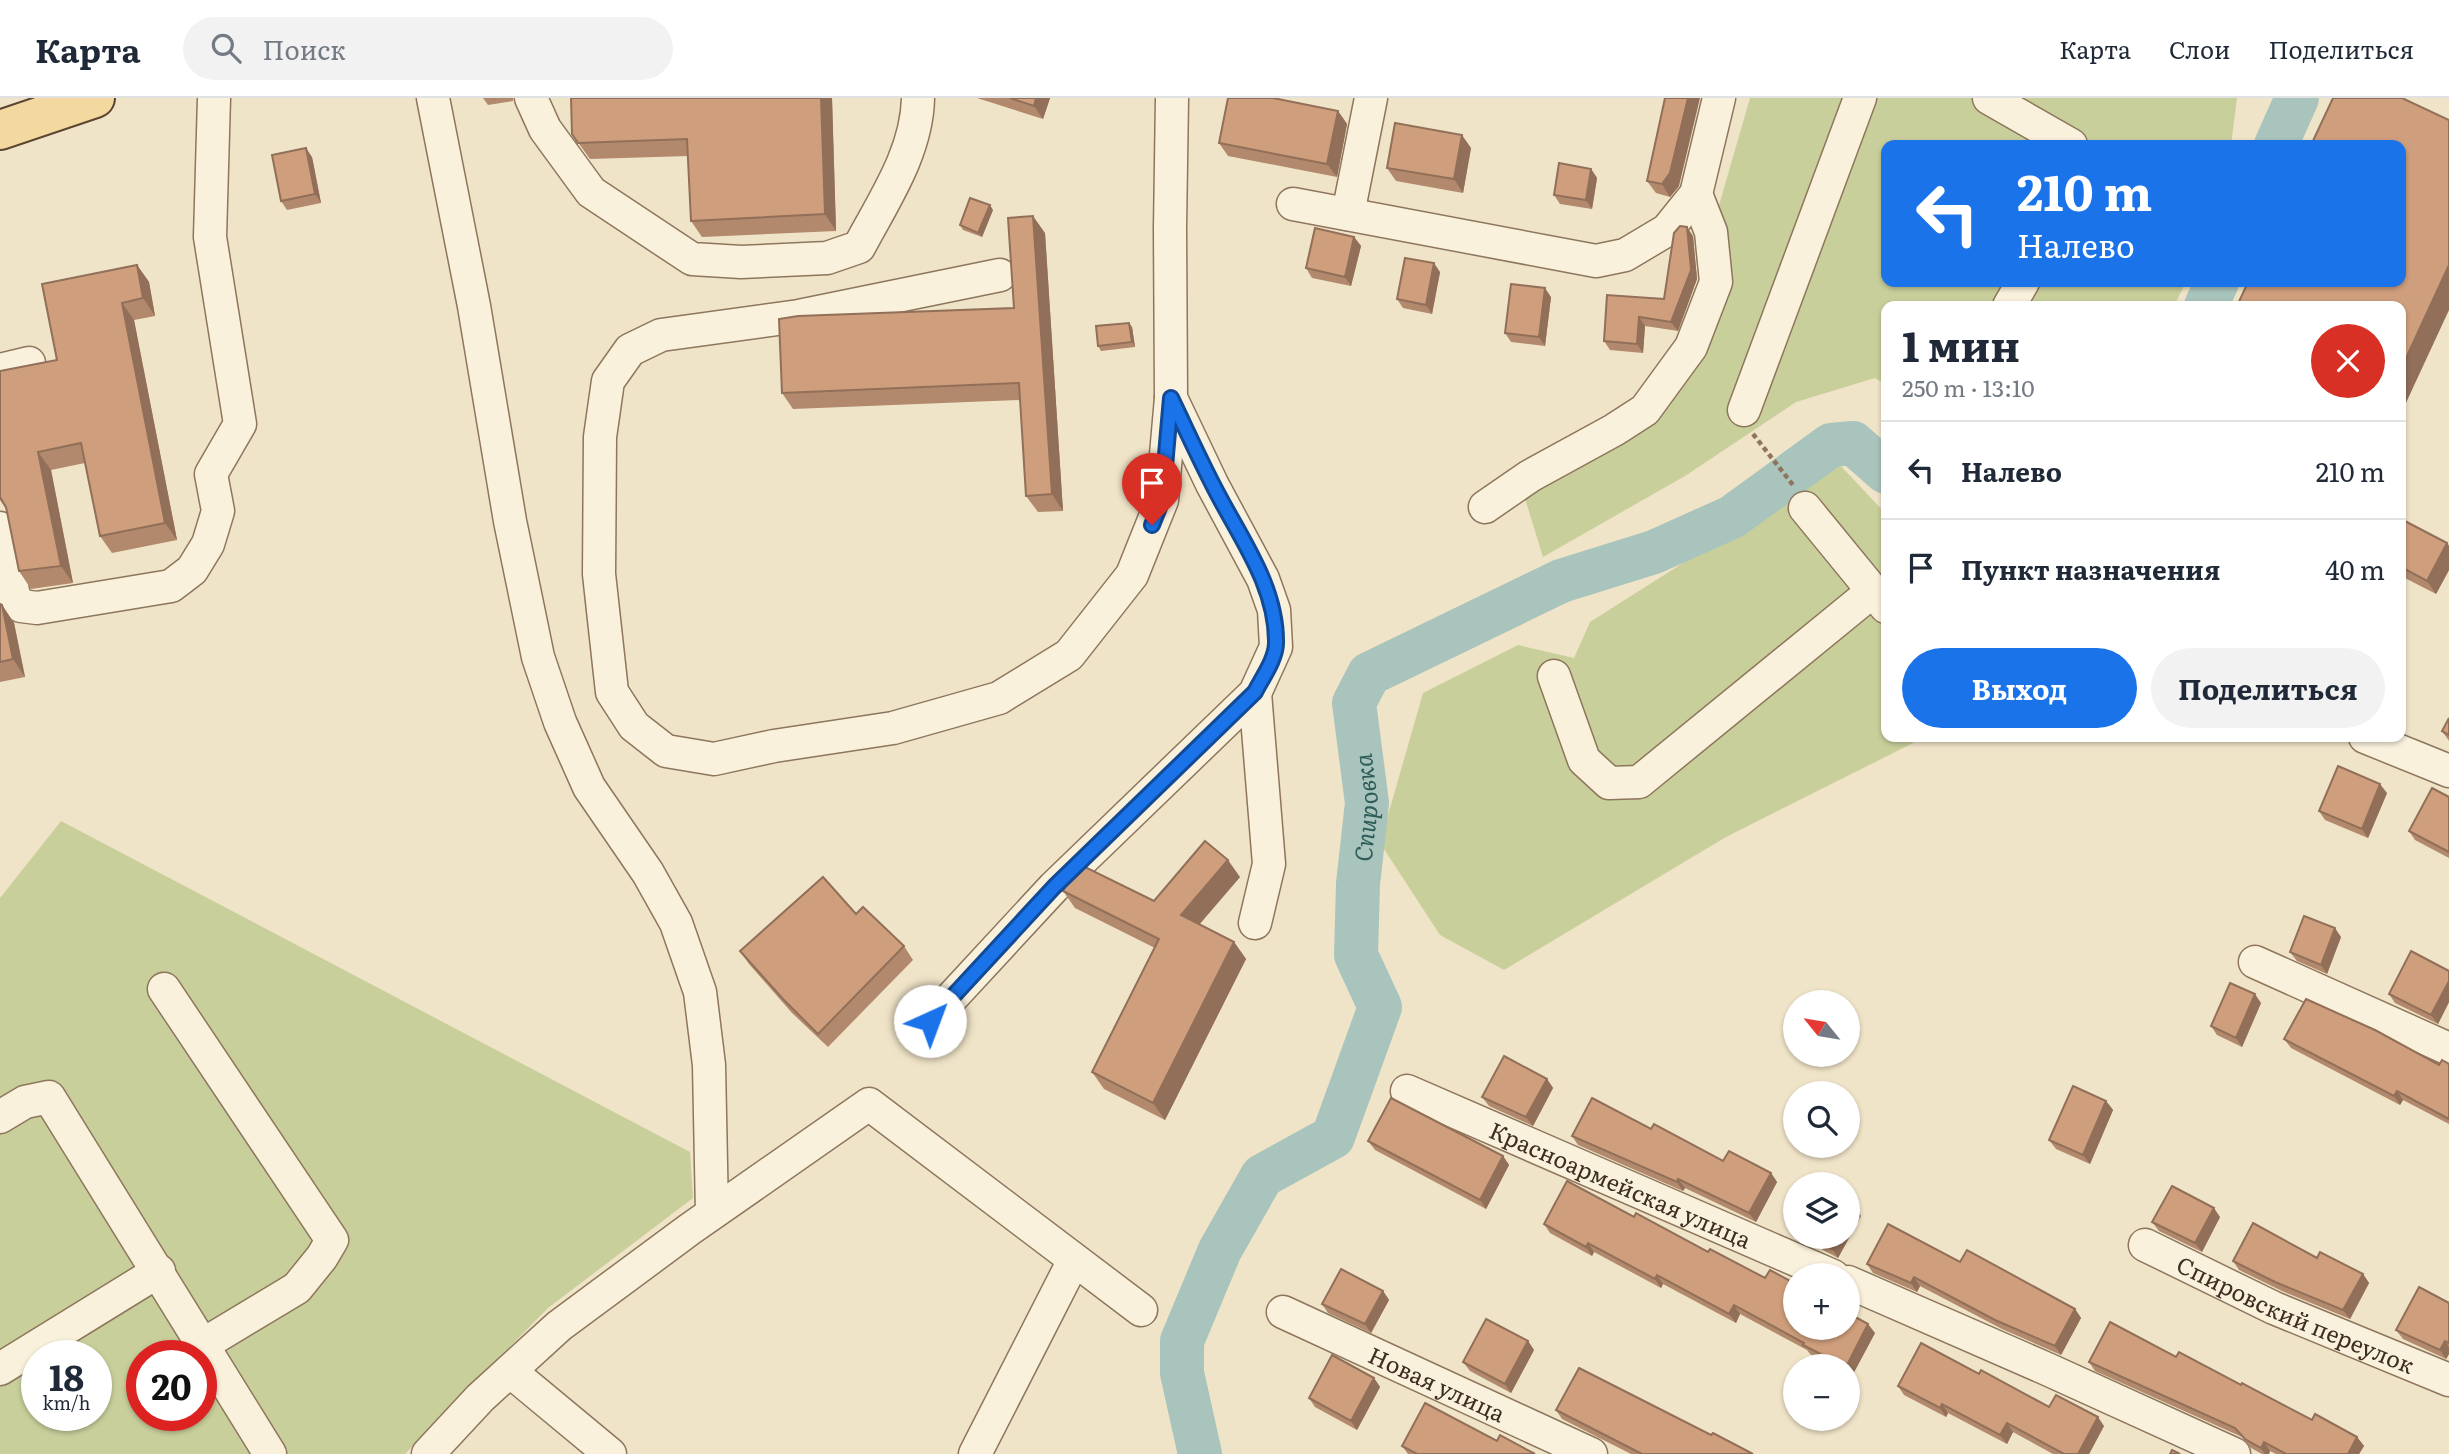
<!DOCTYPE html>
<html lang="ru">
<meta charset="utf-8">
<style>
body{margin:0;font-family:Literata,serif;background:#f2f2f3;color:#1f2937;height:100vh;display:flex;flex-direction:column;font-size:26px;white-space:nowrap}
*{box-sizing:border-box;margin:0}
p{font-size:23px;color:#747a83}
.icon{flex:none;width:38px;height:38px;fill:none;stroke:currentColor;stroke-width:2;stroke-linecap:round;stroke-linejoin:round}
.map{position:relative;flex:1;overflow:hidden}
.panel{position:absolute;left:1881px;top:203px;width:525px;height:441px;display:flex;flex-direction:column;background:#fff;border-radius:14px;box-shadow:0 2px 5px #0004}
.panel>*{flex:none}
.banner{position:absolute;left:1881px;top:42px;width:525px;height:147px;border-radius:14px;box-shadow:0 2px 5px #0004;background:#1a73e8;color:#fff;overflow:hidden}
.needle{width:46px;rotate:300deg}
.tools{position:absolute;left:1783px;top:892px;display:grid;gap:14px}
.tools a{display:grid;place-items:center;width:77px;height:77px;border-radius:50%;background:#fff;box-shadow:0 2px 5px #0004;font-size:35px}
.speed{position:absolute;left:21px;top:1242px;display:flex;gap:14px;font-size:35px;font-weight:700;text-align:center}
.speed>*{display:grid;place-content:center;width:91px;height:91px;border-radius:50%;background:#fff;box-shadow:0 2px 5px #0004;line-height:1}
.speed small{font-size:18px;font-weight:400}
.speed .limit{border:10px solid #d22;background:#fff;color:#111}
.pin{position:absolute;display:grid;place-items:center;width:60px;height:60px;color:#fff;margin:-72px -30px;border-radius:50% 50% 50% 0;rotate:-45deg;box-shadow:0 0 7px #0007}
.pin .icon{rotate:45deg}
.me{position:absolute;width:77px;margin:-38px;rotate:43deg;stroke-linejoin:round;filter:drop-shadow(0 0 5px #0008)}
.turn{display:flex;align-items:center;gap:24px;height:147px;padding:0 21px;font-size:32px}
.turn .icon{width:91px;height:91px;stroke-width:2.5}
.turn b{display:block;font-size:49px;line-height:60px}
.round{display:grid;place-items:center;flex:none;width:74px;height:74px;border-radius:37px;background:#f2f2f3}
.overview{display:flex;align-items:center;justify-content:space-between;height:119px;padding:0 21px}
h1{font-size:42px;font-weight:700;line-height:52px}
.action{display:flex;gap:14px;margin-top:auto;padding:14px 21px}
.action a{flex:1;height:80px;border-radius:42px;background:#1a73e8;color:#fff;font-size:28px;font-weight:700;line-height:80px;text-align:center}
.action a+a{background:#f2f2f3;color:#1f2937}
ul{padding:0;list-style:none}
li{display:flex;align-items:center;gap:21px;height:98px;padding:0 21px;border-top:2px solid #e0e1e3}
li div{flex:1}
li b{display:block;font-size:26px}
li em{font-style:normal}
header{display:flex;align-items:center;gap:42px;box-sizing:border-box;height:98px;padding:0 35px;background:#fff;border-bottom:2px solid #e0e1e3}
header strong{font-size:33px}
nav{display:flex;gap:38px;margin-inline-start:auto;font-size:24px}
.search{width:490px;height:63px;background:#f2f2f3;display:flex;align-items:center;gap:18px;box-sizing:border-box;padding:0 24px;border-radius:38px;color:#747a83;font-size:26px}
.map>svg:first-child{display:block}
.green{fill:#c9cf9b;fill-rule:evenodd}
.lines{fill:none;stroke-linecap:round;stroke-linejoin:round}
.river{stroke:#a9c4bc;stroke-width:44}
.minor-casing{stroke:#8d765c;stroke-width:35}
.major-casing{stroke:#5b4430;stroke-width:42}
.path{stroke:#8d765c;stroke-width:4.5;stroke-dasharray:5 3.5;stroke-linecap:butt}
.minor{stroke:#faf1dc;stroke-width:32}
.major{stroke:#f3d9a0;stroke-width:38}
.wall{fill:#b2896c}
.shaded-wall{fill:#916f58}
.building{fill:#cf9f7d;stroke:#916f58;stroke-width:2}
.route-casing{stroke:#114b97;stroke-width:18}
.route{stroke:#1a73e8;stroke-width:12}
.labels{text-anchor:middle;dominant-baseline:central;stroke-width:7;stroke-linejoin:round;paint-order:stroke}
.street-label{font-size:23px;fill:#3d2e20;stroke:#f7eed8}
.water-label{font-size:24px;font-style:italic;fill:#2f5d5a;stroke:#f7eed8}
</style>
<header>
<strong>Карта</strong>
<div class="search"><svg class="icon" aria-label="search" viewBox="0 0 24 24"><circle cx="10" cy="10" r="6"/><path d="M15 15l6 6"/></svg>Поиск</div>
<nav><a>Карта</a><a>Слои</a><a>Поделиться</a></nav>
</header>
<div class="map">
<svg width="2449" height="1356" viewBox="0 0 2449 1356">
<rect width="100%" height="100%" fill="#f0e4c8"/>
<g class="green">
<path d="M1750,0h487l-6,47h-345v137h300l-12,24h-288v79l-11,-7 -79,24 -111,74 -142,81 -21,-68 166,-123 27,-147z"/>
<path d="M1839,366l47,50v223h39l-199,100 -222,133 -64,-35 -60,-92 43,-150 95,-48 56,13 16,-36z"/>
<path d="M61,723l629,331 3,46 -145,110 -143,146h-405v-556zM37,1258h59v60h-59zM142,1258h59v60h-59z"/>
</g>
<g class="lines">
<g class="river">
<path d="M2276,47l21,-47"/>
<path d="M2206,208l11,-24"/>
<path id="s1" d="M1200,1356l-18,-81v-32l38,-91 42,-74 71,-39 47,-130 -24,-52 2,-71 9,-81 -13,-100 15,-29 192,-93 93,-29 78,-35 99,-72 22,-2 33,29"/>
</g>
<defs>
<g id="minor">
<path d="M433,0l41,208 36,215 28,136 22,65 29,65 59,86 28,50 24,69 9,73 3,148"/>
<path d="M531,0l14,31 46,63 101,67 49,3 86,-4 32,-11c25,-47 58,-95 59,-149"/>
<path d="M1989,0l82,47"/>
<path d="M1293,106l303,57 29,-6 42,-25 29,-36 23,-96"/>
<path d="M1348,116l23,-116"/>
<path d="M1000,177l-201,41 -138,19 -31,15 -22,31 -8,56 -1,137 13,118 22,34 32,25 48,8 60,-13 119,-18 106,-30 70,-43 63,-80 30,-75 9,-102"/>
<path d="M2009,208l14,-24"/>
<path d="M0,272l29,-7"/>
<path d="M1744,312l116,-312"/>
<path d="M1485,409l45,-31 84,-46 31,-20 46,-63 25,-65 -5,-50 -15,-38"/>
<path d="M1805,410l81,99"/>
<path d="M0,430l14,68 7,10 16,2 134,-22 21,-16 16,-26 10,-33 -7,-37 29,-50 -30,-187 4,-139"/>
<path d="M1554,578l30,84 25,23 30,-1 234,-191"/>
<path d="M1255,595l14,171 -14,59"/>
<path d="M2365,639l84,34"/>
<path d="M2255,864l194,87"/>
<path d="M164,891l168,251 -10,17 -25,31 -93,56"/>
<path d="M930,923l124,-134 201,-194 21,-46 -2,-37 -11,-31 -51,-95 -41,-86 -1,-170 2,-130"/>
<path id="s2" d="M1407,993l426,185"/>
<path d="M0,1019l25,-15 24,-5 221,357"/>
<path id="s3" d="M2145,1147l129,63 175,72"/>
<path d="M1848,1184l199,87 187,85"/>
<path id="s4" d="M1283,1214l308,142"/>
<path d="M0,1271l159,-98"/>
<path d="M510,1273l100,83"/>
<path d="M428,1356l52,-56 79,-72 131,-97 179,-125 272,206"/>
<path d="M975,1356l99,-194"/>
</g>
<path id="major" d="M0,32l95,-32"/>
</defs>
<use href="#minor" class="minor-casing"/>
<use href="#major" class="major-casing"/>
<path class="path" d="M1753,336l40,51"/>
<use href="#minor" class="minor"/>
<use href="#major" class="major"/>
</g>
<g class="wall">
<path d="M483,0h30v3l-25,4z"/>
<path d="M832,0l4,133 -134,6 -11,-16 -3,-65 -98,3 -18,-25z"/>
<path d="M977,0h73l-7,21z"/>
<path d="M1338,13l9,13 -10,53 -109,-21 -9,-13z"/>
<path d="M1471,50l-8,45 -67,-12 -9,-13z"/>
<path d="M312,59l9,46 -34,7 -6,-9z"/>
<path d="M1591,71l6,9 -5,31 -32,-5 -6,-9z"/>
<path d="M1647,83l32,5 -9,11 -14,-4z"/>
<path d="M993,112l-11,27 -19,-7 -3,-5z"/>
<path d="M1045,135l18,278 -25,1 -12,-16 -6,-96 -227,9 -11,-16 232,-85z"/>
<path d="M1693,138l4,43 -19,52 -33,-5 -2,27 -33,-3 -6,-9 60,-42z"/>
<path d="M1354,139l7,9 -10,40 -39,-8 -6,-10z"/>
<path d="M137,167l12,17 6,34 -21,4 43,220 -65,13 -12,-17 -15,-73 -34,7 22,113 -42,6 -12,-18 -13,-62 -6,-9v-129l57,-11z"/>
<path d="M1440,174l-8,42 -29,-6 -6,-9z"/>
<path d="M1551,199l-6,49 -34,-4 -6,-9z"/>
<path d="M1132,229l3,20 -34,4 -3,-5z"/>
<path d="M2401,421l46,24 2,3v24l-13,24 -35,-18z"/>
<path d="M0,506l2,1 12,18 11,54 -25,5z"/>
<path d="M2449,620v23l-7,-10z"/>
<path d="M2387,695l-19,45 -43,-18 -6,-9z"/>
<path d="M2449,699v61l-34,-18 -6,-9z"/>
<path d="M1240,779l-41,47 35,18 12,17 -81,161 -61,-31 -12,-17 63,-124 -80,-40 -12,-17 91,10z"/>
<path d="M856,816l48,32 9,14 -85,87 -36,-34 -43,-49 -9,-13z"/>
<path d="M2341,839l-14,37 -30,-13 -7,-9z"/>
<path d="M2449,873v31l-11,22 -43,-21 -6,-9z"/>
<path d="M2261,905l-19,44 -25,-12 -6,-9z"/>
<path d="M2284,941l155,26 10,-1v60l-46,-24 -3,5 -109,-57z"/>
<path d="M1547,981l6,9 -20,38 -44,-20 -7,-9z"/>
<path d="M2106,1003l7,9 -23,54 -34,-15 -7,-9z"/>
<path d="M1651,1031l72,32 48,12 6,9 -21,40 -71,-34 -2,3 -105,-46 -6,-9z"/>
<path d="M1368,1043l135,15 6,9 -23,44 -111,-59z"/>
<path d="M1861,1118l-23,42 -39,-21h49z"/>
<path d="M1634,1119l131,61 110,55 -23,43 -4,-1v-8h-15l-23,-13 -3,-4 -67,-36 -4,9 -73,-39 -2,4 -67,-36 -2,4 -42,-23 -6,-9z"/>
<path d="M2220,1119l-18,35 -43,-21 -7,-9z"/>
<path d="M2317,1160l46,16 6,9 -19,36 -68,-28 -43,-21 -6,-9z"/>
<path d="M1960,1164l115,47 6,9 -20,37 -59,-26 -82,-43 -3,6 -44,-19 -6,-9z"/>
<path d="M1383,1193l6,9 -18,33 -43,-20 -6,-9z"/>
<path d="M2449,1205v51l-3,5 -43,-20 -7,-9z"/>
<path d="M1528,1243l6,9 -23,43 -41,-22 -7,-9z"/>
<path d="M2176,1259l65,28 71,35 45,17 7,9 -5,8h-83l-6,-3 -1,3h-7l-11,-6 -9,-11 -147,-66 -6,-9z"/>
<path d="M1979,1276l70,33 55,19 -15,28h-36l-40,-22 -6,12 -59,-31 -2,4 -42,-22 -6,-9z"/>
<path d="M1374,1280l6,9 -23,43 -42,-23 -6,-9z"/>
<path d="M1556,1312l155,25 42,19h-122l-69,-35z"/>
<path d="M1497,1343l38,13h-127l-6,-8z"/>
</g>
<g class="shaded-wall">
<path d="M821,0h11l4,133 -11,-17z"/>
<path d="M1036,0h14l-7,21 -9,-13z"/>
<path d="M1688,0h12l-21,88 -9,11 -8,-13z"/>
<path d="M1338,13l9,13 -10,53 -10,-13z"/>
<path d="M1462,37l9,13 -8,45 -9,-14z"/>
<path d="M306,50l6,9 9,46 -6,-9z"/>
<path d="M1591,71l6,9 -5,31 -6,-9z"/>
<path d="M990,107l3,5 -11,27 -4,-4z"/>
<path d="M1033,118l12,17 18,278 -11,-17z"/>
<path d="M1687,129l6,9 4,43 -19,52 -7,-9z"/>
<path d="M1354,139l7,9 -10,40 -6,-9z"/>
<path d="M1434,165l6,9 -8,42 -6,-9z"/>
<path d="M137,167l12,17 6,34 -12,-18z"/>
<path d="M2449,167v45l-44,95 -4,-5v-31z"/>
<path d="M1545,190l6,9 -6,49 -6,-9z"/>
<path d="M122,205l12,17 43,220 -12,-17z"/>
<path d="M1639,219l6,9 -2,27 -6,-9z"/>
<path d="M1129,225l3,4 3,20 -3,-5z"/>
<path d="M38,354l13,18 22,113 -12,-17z"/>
<path d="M2447,445l2,3v24l-13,24 -9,-13z"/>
<path d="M2,507l12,18 11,54 -12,-18z"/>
<path d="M2380,686l7,9 -19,45 -6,-9z"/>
<path d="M1228,762l12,17 -47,55 -12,-17z"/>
<path d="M2335,830l6,9 -14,37 -6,-9z"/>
<path d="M1234,844l12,17 -81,161 -12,-17z"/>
<path d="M2449,883v21l-11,22 -7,-9z"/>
<path d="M2255,896l6,9 -19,44 -6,-9z"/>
<path d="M1547,981l6,9 -20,38 -7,-9z"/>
<path d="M2397,993l6,9 -3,5 -6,-9z"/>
<path d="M2106,1003l7,9 -23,54 -7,-9z"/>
<path d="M1503,1058l6,9 -23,44 -6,-9z"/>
<path d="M1771,1075l6,9 -21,40 -7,-9z"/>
<path d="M1678,1081l7,9 -2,3 -6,-9z"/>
<path d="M1855,1109l6,9 -23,42 -6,-9 6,-12h10v-17z"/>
<path d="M2214,1110l6,9 -18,35 -7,-9z"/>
<path d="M1588,1145l6,9 -2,4 -6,-9z"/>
<path d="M2363,1176l6,9 -19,36 -7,-9z"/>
<path d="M1657,1177l6,9 -2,4 -6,-9z"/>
<path d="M1914,1179l6,9 -3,6 -6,-9z"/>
<path d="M1383,1193l6,9 -18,33 -6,-9z"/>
<path d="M1734,1207l6,9 -4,9 -7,-9z"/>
<path d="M2075,1211l6,9 -20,37 -6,-9z"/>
<path d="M1868,1226l7,9 -23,43 -4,-5v-4h-2z"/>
<path d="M1528,1243l6,9 -23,43 -6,-9z"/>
<path d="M2445,1243l4,6v7l-3,5 -6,-9z"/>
<path d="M1374,1280l6,9 -23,43 -6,-9z"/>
<path d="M1942,1306l6,9 -2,4 -6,-9z"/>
<path d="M2098,1319l6,9 -15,28h-11z"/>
<path d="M2007,1325l6,9 -6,12 -7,-9z"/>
<path d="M2357,1339l7,9 -5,8h-11z"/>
<path d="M2264,1344l6,9 -1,3h-4l-4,-6z"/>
</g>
<g class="building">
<path d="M571,0h250l4,116 -134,7 -4,-82 -109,4 -6,-9z"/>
<path d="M1010,0h26l-2,8z"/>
<path d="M1228,0h45l65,13 -11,53 -108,-21z"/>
<path d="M1665,0h23l-18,75 -8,11 -15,-3z"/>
<path d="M2333,0h69l47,22v145l-48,104v-63h-164l11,-24h153v-137h-90z"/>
<path d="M1395,25l67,12 -8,44 -67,-11z"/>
<path d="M306,50l9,46 -34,7 -9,-46z"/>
<path d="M1559,65l32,6 -5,31 -32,-5z"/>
<path d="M970,100l20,7 -12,28 -18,-8z"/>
<path d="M1033,118l19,278 -26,2 -7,-113 -237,10 -3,-74 19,-3 216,-8 -6,-90z"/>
<path d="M1680,128l7,1 4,43 -20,52 -32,-5 -2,27 -33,-3 3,-46 57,4 10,-66z"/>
<path d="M1315,130l39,9 -9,40 -39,-9z"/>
<path d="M1405,160l29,5 -8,42 -29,-6z"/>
<path d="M137,167l6,33 -21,5 43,220 -65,13 -19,-93 -43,9 23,114 -42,5 -13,-64 -6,-10v-126l57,-11 -15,-76z"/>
<path d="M1511,186l34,4 -6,49 -34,-4z"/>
<path d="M1129,225l3,19 -34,4 -2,-20z"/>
<path d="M2401,421l46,24 -20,38 -26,-14z"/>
<path d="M0,506l2,1 11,54 -13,3z"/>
<path d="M2449,620v17l-7,-4z"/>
<path d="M2338,668l42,18 -18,45 -43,-18z"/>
<path d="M2432,690l17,9v55l-40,-21z"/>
<path d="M1205,743l23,19 -47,55 53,27 -81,161 -61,-31 67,-133 -96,-48 14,-28 77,38z"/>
<path d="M823,779l33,37 7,-7 41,39 -86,88 -35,-35 -43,-48z"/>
<path d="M2304,818l31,12 -14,37 -31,-13z"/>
<path d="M2411,853l38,20v10l-18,34 -42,-21z"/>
<path d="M2230,885l25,11 -19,44 -25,-12z"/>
<path d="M2306,901l69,31 64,35 3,-5 7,4v55l-52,-28 -3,5 -110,-57z"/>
<path d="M1504,958l43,23 -21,38 -44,-20z"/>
<path d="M2073,988l33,15 -23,54 -34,-15z"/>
<path d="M1391,1000l112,58 -23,44 -112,-59z"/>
<path d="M1592,1000l59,31 3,-5 69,37 6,-10 42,22 -22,40 -71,-34 -1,3 -105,-46z"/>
<path d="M1567,1083l67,36 2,-4 72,39 2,-3 55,29 5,-8 26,14v44h52v-15l20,11 -22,43 -43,-22 1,-2 -70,-38 -5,9 -72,-39 -2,4 -67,-36 -2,4 -42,-23z"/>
<path d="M2172,1088l42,22 -19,35 -43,-21z"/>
<path d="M1848,1105l7,4 -7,13z"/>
<path d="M1796,1120v12l-6,-3z"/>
<path d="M2253,1125l64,35 3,-6 43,22 -20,36 -68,-28 -42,-21z"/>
<path d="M1888,1126l72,38 7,-12 108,59 -20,37 -60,-26 -81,-43 -3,6 -44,-19z"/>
<path d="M1809,1139h29l-6,12z"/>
<path d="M1341,1171l42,22 -18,33 -43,-20z"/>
<path d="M2419,1189l30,16v40l-4,-2 -5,9 -44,-20z"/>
<path d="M1486,1221l42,22 -23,43 -42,-22z"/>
<path d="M2110,1224l66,35 3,-5 62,33 1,-2 70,37 3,-6 42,23 -9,17h-62l-22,-12 -3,6 -16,-9 -10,-11 -146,-66z"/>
<path d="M1921,1245l58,31 2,-4 68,37 7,-12 42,22 -20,37h-14l-57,-31 -7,12 -58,-31 -2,4 -42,-22z"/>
<path d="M1332,1257l42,23 -23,43 -42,-23z"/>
<path d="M1579,1270l132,67 2,-2 40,21h-111l-86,-44z"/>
<path d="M1425,1305l72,38 3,-6 35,19h-118l-15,-8z"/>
<path d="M2172,1352l8,4h-10z"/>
</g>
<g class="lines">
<defs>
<path id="route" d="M930,923l124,-134 201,-195c7,-14 21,-33 21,-49 1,-58 -38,-108 -63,-158 -15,-29 -28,-58 -42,-87l-9,102 -10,25"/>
</defs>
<use href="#route" class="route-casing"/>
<use href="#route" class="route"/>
</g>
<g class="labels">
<g class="street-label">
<text stroke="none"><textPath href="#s2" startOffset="233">Красноармейская улица</textPath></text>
<text stroke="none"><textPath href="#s3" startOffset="166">Спировский переулок</textPath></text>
<text stroke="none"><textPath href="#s4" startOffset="170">Новая улица</textPath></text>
</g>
<g class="water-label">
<text stroke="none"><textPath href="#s1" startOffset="723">Спировка</textPath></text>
</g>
</g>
</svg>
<div class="tools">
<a><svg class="needle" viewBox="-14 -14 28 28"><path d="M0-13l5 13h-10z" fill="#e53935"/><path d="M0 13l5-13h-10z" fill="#747a83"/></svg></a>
<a><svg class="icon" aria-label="search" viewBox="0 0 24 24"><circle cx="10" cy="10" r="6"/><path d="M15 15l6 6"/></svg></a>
<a><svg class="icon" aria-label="layers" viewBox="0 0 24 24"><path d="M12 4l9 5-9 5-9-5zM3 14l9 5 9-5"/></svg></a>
<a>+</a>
<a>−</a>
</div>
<div class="speed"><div>18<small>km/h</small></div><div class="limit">20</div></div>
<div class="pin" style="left:1152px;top:427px;background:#d93025"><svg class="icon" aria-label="arrive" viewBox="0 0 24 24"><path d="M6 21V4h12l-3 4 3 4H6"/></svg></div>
<svg class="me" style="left:930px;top:923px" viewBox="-20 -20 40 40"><circle r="19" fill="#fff"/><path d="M0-13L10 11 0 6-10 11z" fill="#1a73e8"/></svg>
<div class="banner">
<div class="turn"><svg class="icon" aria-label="left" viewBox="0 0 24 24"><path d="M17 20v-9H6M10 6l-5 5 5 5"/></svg><div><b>210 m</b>Налево</div></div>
</div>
<section class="panel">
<div class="overview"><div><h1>1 мин</h1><p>250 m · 13:10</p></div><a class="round" style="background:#d93025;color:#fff"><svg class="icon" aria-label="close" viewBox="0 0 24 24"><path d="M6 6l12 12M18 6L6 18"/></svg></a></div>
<ul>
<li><svg class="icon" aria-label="left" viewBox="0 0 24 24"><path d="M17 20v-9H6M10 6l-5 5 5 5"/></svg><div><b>Налево</b></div><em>210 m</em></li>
<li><svg class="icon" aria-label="arrive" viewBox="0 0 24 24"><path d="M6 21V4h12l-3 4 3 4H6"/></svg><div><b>Пункт назначения</b></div><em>40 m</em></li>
</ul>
<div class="action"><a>Выход</a><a>Поделиться</a></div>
</section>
</div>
